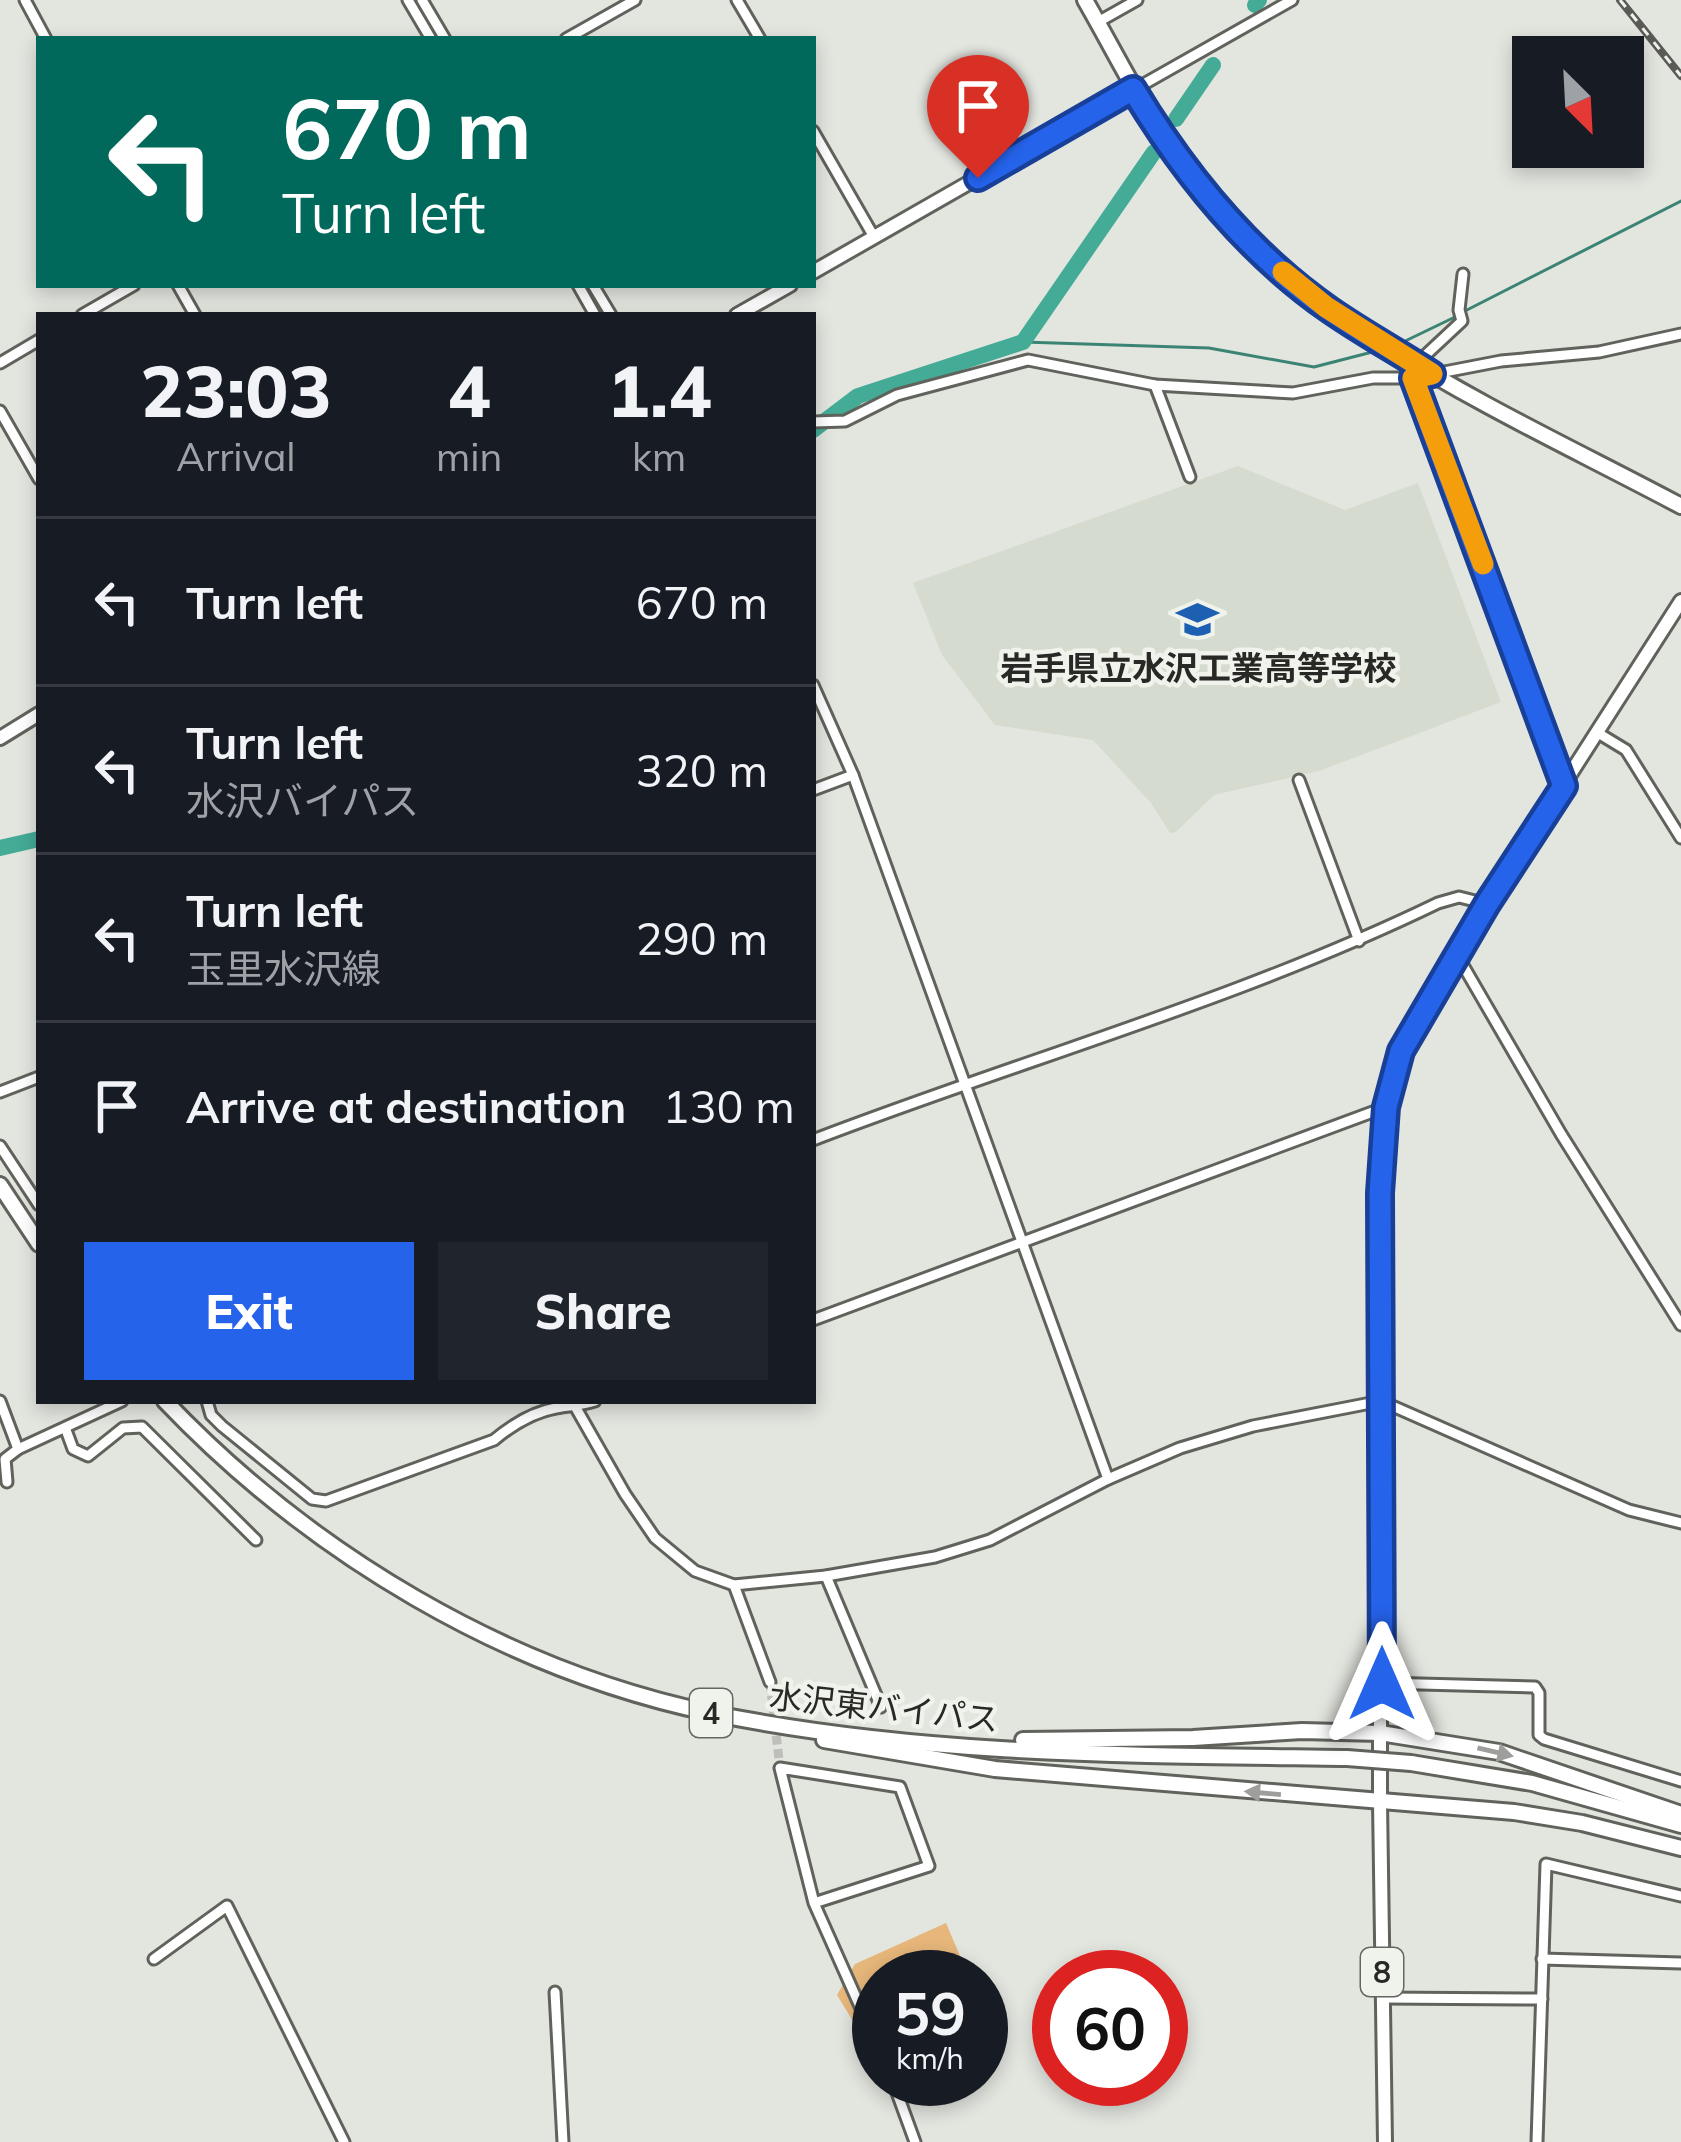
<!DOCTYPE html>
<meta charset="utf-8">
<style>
body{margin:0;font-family:Mulish,"Noto Sans JP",sans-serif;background:#20242c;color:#f1f3f6;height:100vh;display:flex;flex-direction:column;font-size:45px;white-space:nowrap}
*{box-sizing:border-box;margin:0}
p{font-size:39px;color:#9ea1a6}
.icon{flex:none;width:66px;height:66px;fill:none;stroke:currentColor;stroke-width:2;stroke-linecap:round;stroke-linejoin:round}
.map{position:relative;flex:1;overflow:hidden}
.side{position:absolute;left:36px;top:312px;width:780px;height:1092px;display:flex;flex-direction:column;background:#171b24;border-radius:0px;box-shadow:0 6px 18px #0003}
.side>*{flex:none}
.top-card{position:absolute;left:36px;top:36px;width:780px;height:252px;border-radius:0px;box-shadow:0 6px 18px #0003;background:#00695c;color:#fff;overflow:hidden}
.needle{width:78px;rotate:156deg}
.controls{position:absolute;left:1512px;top:36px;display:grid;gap:24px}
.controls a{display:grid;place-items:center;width:132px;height:132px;border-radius:0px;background:#171b24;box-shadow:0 6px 18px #0003;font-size:60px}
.speed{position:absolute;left:852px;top:1950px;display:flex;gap:24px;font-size:60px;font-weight:700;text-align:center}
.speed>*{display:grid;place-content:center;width:156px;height:156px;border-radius:50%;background:#171b24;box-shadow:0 6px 18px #0003;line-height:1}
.speed small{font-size:30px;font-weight:400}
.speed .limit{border:18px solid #d22;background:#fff;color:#111}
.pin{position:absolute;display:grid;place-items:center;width:102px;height:102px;color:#fff;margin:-123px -51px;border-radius:50% 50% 50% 0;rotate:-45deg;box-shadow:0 0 12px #0007}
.pin .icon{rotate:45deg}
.me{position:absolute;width:132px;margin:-66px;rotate:0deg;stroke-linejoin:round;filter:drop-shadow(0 0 9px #0008)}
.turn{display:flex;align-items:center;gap:42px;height:252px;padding:0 48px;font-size:54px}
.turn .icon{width:156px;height:156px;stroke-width:2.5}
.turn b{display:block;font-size:84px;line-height:102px}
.eta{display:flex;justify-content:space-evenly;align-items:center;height:204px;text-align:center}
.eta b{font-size:72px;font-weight:800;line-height:84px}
.cta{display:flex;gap:24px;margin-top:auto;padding:24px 48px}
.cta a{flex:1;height:138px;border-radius:0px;background:#2563eb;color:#fff;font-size:48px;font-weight:800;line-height:138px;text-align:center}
.cta a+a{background:#20242c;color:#f1f3f6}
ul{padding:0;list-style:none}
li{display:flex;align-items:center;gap:36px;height:168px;padding:0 48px;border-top:3px solid #363941}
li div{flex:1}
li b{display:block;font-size:45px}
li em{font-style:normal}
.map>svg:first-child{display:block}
.built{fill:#d6dbcf}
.green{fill:#e6b67a}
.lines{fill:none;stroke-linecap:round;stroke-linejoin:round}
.stream{stroke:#3b8474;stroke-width:3}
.river{stroke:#43ab96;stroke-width:16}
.minor-tunnel{stroke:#bebfba;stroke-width:9;stroke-dasharray:9 4.5;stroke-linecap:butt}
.minor-casing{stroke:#60625c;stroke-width:15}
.major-casing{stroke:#60625c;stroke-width:18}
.highway-casing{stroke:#60625c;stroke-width:20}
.minor{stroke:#fff;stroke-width:9}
.major{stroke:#fff;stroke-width:12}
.highway{stroke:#fff;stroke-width:14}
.rail-casing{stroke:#5a5b57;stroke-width:8}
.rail{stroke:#f0f3ec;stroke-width:3;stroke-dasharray:9;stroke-linecap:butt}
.highway-bridge-casing{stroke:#60625c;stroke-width:20;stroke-linecap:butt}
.highway-bridge{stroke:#fff;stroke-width:14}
.oneway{fill:#9e9f9d}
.route-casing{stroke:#184099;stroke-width:30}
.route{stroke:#2563eb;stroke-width:21}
.slow{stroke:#f59e0b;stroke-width:21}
.labels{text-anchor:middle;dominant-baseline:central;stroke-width:9;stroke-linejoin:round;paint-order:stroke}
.shield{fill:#f0f3ec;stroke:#646661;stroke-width:3}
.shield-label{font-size:30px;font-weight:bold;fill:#282926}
.poi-label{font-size:33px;font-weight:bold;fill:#282926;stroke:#f0f3ec}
.street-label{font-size:33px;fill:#282926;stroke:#f0f3ec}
</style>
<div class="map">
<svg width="1681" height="2142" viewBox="0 0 1681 2142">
<rect width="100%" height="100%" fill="#e3e5df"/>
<path class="built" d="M1238,466l107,44 73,-27 83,219 -182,69 -105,24 -38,37 -6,1 -19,-30 -58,-63 -98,-15 -53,-70 -29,-72z"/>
<path class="green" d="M946,1923l14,33 -17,21h-64v71l-12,-4 -30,-49 18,-31z"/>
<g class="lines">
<g class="stream">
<path d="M1463,312l218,-111"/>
<path d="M1023,342l186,6 105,19 70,-18"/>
<path d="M1399,344l56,-27"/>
</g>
<g class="river">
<path d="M1255,5l4,-5"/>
<path d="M1176,119l37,-54"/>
<path d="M813,430l45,-34 165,-54 131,-190"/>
<path d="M0,848l39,-9"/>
</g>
<path class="minor-tunnel" d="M770,1682l10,86"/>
<defs>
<g id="minor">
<path d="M25,0l21,39"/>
<path d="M408,0l23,39"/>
<path d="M422,0l23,39"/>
<path d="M737,0l23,39"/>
<path d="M1098,22l39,-22"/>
<path d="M566,39l69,-39"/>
<path d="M1135,89l157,-89"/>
<path d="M813,131l61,106"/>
<path d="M178,285l17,30"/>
<path d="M578,285l17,30"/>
<path d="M593,285l18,30"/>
<path d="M82,315l52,-30"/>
<path d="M0,363l39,-23"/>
<path d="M1416,364l46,-43 -3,-11 4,-36"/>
<path d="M1413,378l151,406"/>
<path d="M1155,385l35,92"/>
<path d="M0,411l39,68"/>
<path d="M813,422l32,-1 52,-26 131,-35 127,25 138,8 80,-15h40l88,-17 98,-9 82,-18"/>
<path d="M813,685l40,90 255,704"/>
<path d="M1598,733l28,17 55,88"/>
<path d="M1299,780l60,161"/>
<path d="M813,790l40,-15"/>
<path d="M1457,955l104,179 120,191"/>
<path d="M0,1092l39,-15"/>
<path d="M813,1140c208,-80 425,-140 625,-237l21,-6 28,7"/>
<path d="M0,1146l39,59"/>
<path d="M813,1320l573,-213"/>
<path d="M0,1401l18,48"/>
<path d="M207,1401l4,14 11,11 90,73 14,2 168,-61c18,-15 39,-28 62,-32 14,-3 24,-2 39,-7"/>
<path d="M572,1401l53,93 30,44 40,33 39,14 92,-9 109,-19 55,-17 118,-61 72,-31 73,-22 128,-25 248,109 52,13"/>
<path d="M66,1430l7,19 15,7 35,-28 19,-1 114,113"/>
<path d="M7,1482l-2,-23 13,-10 104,-48"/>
<path d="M826,1576l55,131"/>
<path d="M734,1585l36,97"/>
<path d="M1382,1683l153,4 4,6v42l5,4 137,42"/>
<path d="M814,1903l115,-37 -29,-79 -120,-19 34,135 65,146"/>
<path d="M154,1959l73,-53 117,236"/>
<path d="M1542,1959l139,4"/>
<path d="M555,1992l8,150"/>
<path d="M1382,1998l160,1"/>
<path d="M892,2079l23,63"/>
<path d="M1537,2142l9,-278 135,32"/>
</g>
<g id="major">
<path d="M813,272l320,-183"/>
<path d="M737,315l53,-30"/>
<path d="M0,738l39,-24"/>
<path d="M1385,2142l-5,-340v-609l6,-86 15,-56 86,-147 194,-303"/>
</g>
<g id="highway">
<path d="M1085,0c38,66 70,135 120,193 125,147 309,224 476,313"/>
<path d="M0,1185l39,59"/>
<path d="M165,1401c145,152 340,269 546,312 208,43 424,42 636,45"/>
<path d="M824,1740l171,29 519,43 68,11 99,25"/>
<path d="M1023,1740l170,-2 109,-7 78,2 119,19 182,62"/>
<path d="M1411,1763l121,20 149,42"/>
</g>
</defs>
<use href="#minor" class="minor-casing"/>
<use href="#major" class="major-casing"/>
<use href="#highway" class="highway-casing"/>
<use href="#minor" class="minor"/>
<use href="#major" class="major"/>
<use href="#highway" class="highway"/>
<defs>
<path id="rail" d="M1620,0l61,76"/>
</defs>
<use href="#rail" class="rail-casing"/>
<use href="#rail" class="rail"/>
<defs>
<path id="highway-bridge" d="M1347,1758l64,5"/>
</defs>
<use href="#highway-bridge" class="highway-bridge-casing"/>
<use href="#highway-bridge" class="highway-bridge"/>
</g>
<defs><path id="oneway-solid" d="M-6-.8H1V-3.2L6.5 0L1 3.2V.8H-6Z" transform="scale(3)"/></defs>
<g class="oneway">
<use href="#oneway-solid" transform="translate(1495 1752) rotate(13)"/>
<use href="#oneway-solid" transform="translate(1263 1793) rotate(-175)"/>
</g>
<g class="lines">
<defs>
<path id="route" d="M978,178l155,-89c51,85 115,164 197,221 33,23 68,42 102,64l-19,4 151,408 -77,118 -86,147 -15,56 -6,86 2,491"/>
</defs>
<use href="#route" class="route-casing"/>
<use href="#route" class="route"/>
<path class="slow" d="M1283,272l43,35 106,67 -19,4 70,186"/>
</g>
<defs>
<symbol id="school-bare" viewBox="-9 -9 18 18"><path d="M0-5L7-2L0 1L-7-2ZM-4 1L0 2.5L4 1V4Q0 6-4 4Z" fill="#1d60b1" stroke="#f0f3ec" stroke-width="2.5" paint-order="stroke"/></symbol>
</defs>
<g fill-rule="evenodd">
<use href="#school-bare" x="1168" y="590" width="59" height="59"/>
</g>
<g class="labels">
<g class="shield">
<rect x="690" y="1689" width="42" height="48" rx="9"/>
<rect x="1361" y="1948" width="42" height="48" rx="9"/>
</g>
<g class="shield-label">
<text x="711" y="1713">4</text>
<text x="1382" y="1972">8</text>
</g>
<g class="poi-label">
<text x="1198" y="667">岩手県立水沢工業高等学校</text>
</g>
<g class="street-label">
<text transform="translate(884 1707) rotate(6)">水沢東バイパス</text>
</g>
</g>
</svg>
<div class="controls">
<a><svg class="needle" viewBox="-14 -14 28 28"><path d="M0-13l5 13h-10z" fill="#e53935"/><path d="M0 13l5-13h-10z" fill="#9ea1a6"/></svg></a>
</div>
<div class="speed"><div>59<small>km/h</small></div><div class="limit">60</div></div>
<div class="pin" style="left:978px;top:178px;background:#d93025"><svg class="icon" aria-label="arrive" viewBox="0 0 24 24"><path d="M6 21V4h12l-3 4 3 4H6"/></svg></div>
<svg class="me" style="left:1382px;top:1684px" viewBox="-20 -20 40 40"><path d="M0-17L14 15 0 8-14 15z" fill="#2563eb" stroke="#fff" stroke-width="4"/></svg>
<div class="top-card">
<div class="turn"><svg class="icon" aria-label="left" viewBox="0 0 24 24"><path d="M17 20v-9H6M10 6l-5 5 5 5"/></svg><div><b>670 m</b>Turn left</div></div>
</div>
<section class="side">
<div class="eta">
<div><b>23:03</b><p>Arrival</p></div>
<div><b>4</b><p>min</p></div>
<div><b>1.4</b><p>km</p></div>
</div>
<ul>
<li><svg class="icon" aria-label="left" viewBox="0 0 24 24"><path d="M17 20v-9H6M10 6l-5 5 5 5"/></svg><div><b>Turn left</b></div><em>670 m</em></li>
<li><svg class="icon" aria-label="left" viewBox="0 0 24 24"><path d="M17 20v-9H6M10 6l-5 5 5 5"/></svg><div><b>Turn left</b><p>水沢バイパス</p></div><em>320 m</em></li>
<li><svg class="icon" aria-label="left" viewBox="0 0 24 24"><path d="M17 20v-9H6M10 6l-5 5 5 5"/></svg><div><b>Turn left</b><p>玉里水沢線</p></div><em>290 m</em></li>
<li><svg class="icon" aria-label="arrive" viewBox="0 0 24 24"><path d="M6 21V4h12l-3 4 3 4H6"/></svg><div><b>Arrive at destination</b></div><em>130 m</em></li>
</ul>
<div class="cta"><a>Exit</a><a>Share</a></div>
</section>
</div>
